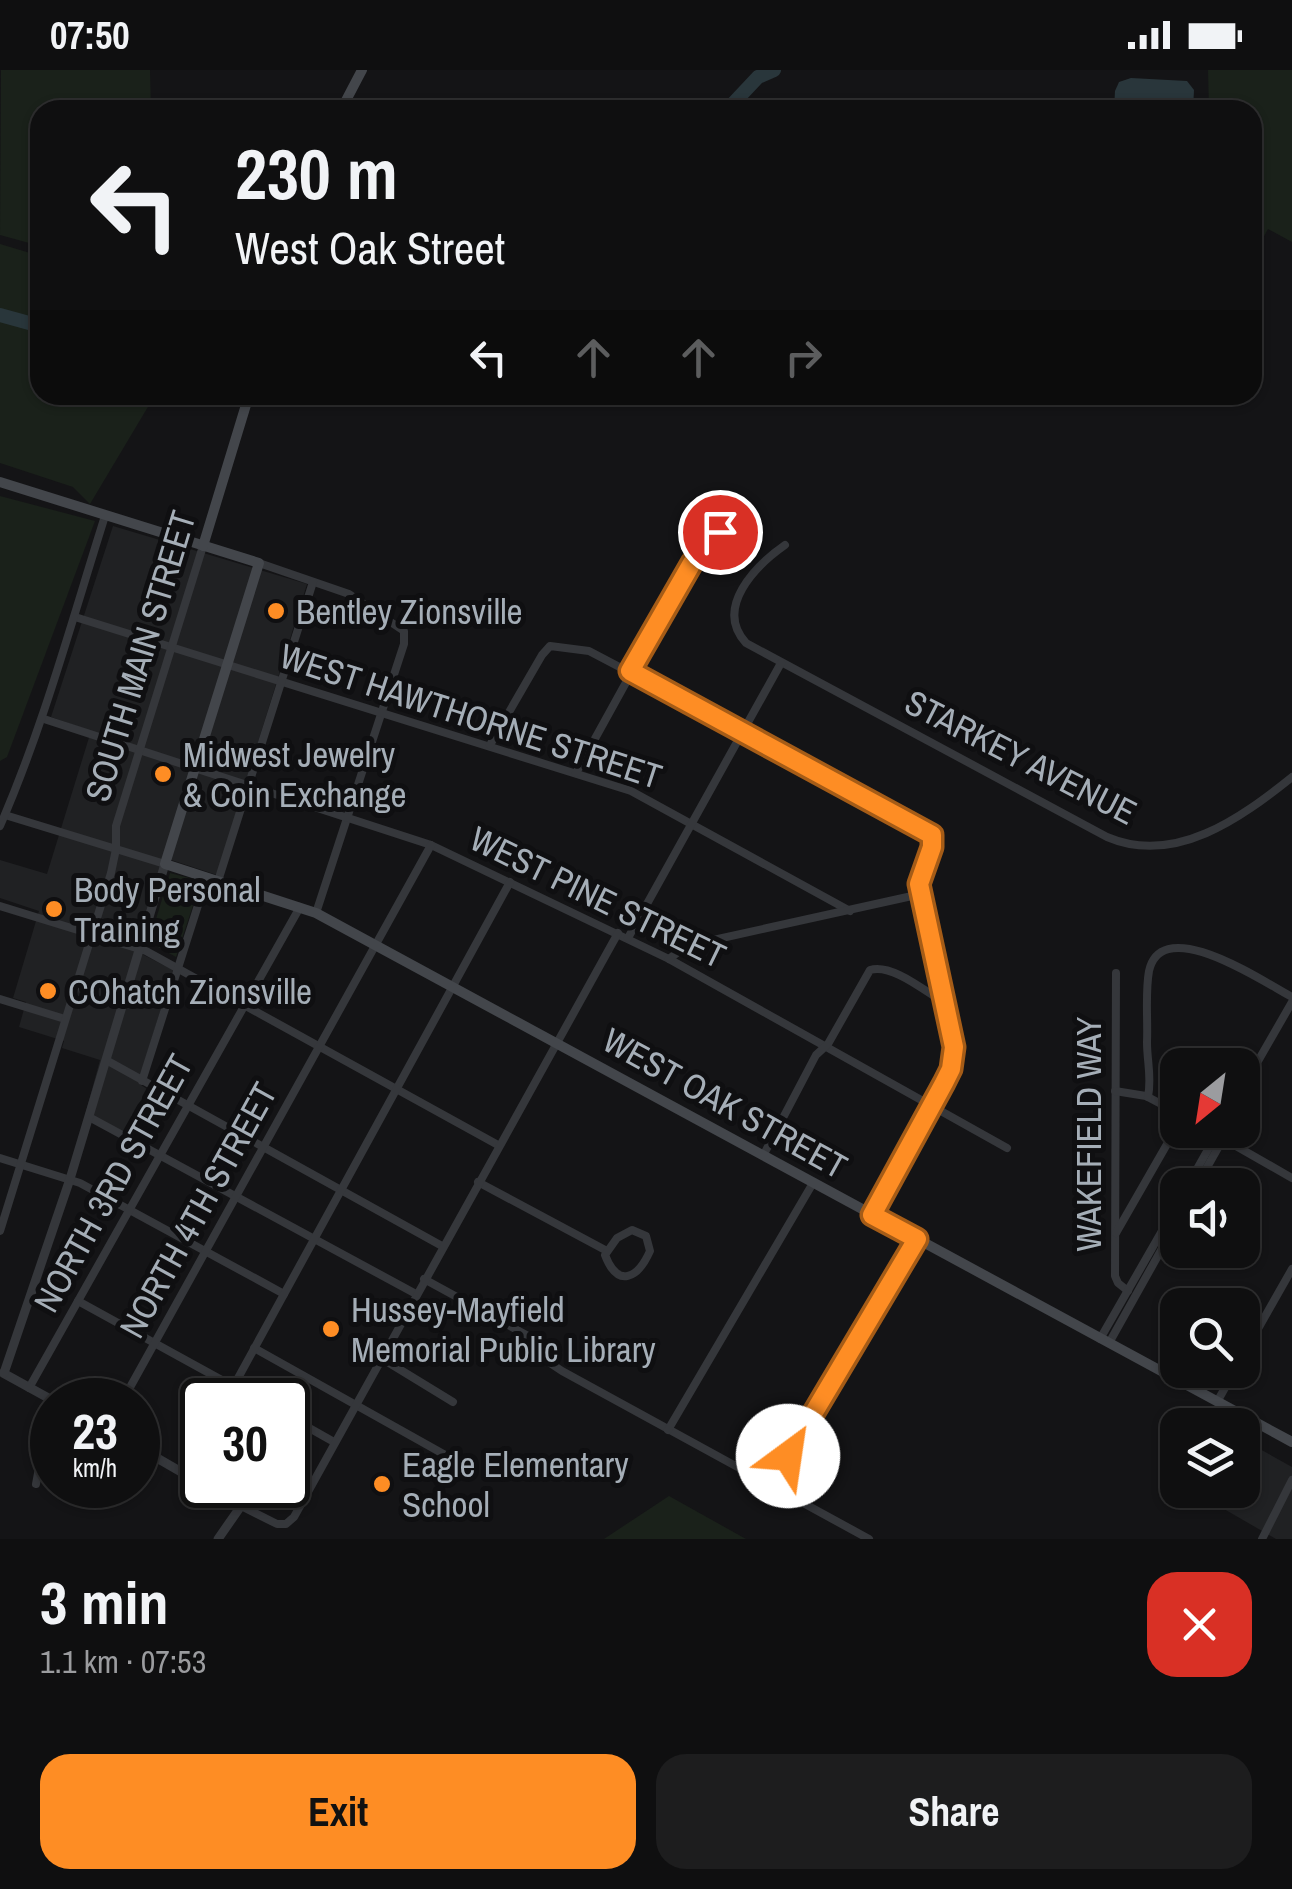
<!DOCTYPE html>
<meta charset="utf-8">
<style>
body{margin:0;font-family:"Archivo Narrow",sans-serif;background:#1d1d1e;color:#f1f3f6;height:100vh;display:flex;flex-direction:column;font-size:38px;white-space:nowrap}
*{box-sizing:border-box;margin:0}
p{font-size:32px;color:#9b9c9f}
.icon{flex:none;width:55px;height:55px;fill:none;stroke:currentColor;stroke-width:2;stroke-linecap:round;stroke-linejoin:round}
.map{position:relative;height:1469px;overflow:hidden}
.drawer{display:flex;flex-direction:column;background:#0f0f10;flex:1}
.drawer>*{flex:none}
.top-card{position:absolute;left:30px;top:30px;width:1232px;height:305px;border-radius:30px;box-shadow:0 2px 8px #0004,0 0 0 2px #2f2f30;background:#0f0f10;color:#f1f3f6;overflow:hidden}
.needle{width:65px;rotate:210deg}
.buttons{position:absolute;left:1160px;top:978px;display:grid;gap:20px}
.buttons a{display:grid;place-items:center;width:100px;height:100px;border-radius:20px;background:#0f0f10;box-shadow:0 2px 8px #0004,0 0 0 2px #2f2f30;font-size:50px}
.speed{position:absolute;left:30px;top:1308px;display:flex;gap:20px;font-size:50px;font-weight:700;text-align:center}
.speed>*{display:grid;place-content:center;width:130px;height:130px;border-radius:50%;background:#0f0f10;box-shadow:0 2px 8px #0004,0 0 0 2px #2f2f30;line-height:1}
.speed small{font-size:25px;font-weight:400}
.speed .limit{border:5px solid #111;border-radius:15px;background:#fff;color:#111}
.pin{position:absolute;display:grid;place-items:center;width:85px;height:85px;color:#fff;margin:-42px;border:5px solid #fff;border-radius:50%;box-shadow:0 2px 10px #0007}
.me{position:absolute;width:110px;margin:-55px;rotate:31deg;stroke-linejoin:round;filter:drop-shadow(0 0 8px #0008)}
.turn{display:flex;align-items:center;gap:35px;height:210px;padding:0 40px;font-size:45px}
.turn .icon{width:130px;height:130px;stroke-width:2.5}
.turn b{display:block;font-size:70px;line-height:85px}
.lanes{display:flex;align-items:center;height:95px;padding:0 40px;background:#0003;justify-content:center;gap:50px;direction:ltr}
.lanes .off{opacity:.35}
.round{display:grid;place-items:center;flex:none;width:105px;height:105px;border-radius:30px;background:#1d1d1e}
.head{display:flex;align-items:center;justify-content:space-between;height:170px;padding:0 40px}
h1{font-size:60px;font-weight:700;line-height:75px}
.cta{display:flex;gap:20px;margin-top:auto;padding:20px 40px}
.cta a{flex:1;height:115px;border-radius:30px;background:#fe8d24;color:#111;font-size:40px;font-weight:700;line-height:115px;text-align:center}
.cta a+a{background:#1d1d1e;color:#f1f3f6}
.status{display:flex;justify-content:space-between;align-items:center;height:70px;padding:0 50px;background:#0f0f10;direction:ltr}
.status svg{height:28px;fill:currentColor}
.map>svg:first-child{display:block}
.built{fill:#202123}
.green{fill:#1a211a}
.water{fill:#29363b}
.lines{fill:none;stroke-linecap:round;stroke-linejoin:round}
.river{stroke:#29363b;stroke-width:14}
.minor{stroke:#35373b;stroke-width:8}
.tertiary{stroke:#35373b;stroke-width:9}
.secondary{stroke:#43464b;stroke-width:10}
.route-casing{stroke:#a55c17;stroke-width:25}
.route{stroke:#fe8d24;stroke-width:18}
.poi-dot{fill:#fe8d24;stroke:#0f0f11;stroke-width:4}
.labels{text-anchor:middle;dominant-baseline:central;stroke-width:10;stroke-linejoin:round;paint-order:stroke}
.poi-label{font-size:35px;fill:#a5aeb7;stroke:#0f0f11;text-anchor:start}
.street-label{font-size:35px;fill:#a5aeb7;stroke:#0f0f11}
</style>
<div class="status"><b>07:50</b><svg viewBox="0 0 49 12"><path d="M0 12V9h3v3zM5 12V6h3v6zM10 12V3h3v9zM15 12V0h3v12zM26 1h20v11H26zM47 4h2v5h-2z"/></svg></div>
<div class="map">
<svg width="1292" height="1469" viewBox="0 0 1292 1469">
<rect width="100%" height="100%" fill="#141416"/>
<g class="built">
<path d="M113,456l194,58 -90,291 -52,-17 -27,94 35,18 -35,113 9,6 -24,45 -38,-19 15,-55 -38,-12 2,-7 -45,-14 7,-25 -13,-4 26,-87 -39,-13v-38l47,14 44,-143 -40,-14z"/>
<path d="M1258,1378l34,19v72h-16l-52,-30 11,-19h7l1,-14z"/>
</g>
<g class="green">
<path d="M1,0h149l1,40h-111v136l-40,-11z"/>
<path d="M1208,0h84v172l-24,-13 -15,27 -1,-146h-43z"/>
<path d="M0,174l40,12v139h115l-65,109 -17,-17 -73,-24z"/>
<path d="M0,426l95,25 -88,236 -7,4z"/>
<path d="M170,803l31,8 -25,76 -27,-15z"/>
<path d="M669,1426l77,43h-142z"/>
</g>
<path class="water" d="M1131,8l56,3 7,9 -1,20h-79l1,-19 4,-9z"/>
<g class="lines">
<g class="river">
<path d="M727,40l31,-33 16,-7"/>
<path d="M0,245l40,11"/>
</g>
<g class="minor">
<path d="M785,475c-30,21 -71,63 -39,98l361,194c68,29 134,-19 185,-60"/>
<path d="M259,493l90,31 55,37v13l-88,269"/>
<path d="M75,547l556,174 219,120"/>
<path d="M44,649l387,126 238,114 338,189"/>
<path d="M490,675l52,-90 8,-9 39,5 306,161 37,23v12l-13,37 35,163c-2,38 -61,130 -82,168"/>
<path d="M576,703l116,-210 48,-53"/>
<path d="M5,745l160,49"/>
<path d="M0,756c44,-101 72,-206 105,-310"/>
<path d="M218,811l95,-299"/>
<path d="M0,836l146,45 352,194"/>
<path d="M628,868l153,-275"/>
<path d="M669,889l17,-13 235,-52"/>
<path d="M1116,903l-1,303 3,7 10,8"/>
<path d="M0,929l65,20"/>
<path d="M106,990l336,186"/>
<path d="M142,1011l65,-204"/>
<path d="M1242,1019l50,-87"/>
<path d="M1115,1021l31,5 32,17"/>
<path d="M1148,1027c4,-20 -1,-35 -1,-55 1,-22 -2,-49 2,-71 13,-59 116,12 143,26"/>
<path d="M89,1047l327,177"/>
<path d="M1208,1060l84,48"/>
<path d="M763,1086l53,-101 12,-11 42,-74c22,-7 56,22 75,33"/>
<path d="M0,1088l80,25 204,111"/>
<path d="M478,1112l129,69"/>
<path d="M1188,1115l31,-55"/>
<path d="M1197,1115l26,-46"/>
<path d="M632,1160l14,6 4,15c-12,27 -32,38 -45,4l12,-17z"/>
<path d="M0,1161l111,-358 5,-24v-23l87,-280"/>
<path d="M1116,1163l62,-108"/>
<path d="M424,1209l106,58 20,26 12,8 307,168"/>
<path d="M78,1231l180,99"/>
<path d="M1100,1269l78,-136"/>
<path d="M1109,1273l69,-123"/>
<path d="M254,1278l193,108"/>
<path d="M1242,1287l50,-88"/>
<path d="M381,1288l72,44"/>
<path d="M29,1318l271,-481"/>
<path d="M123,1330l308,-555"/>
<path d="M226,1330l284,-518"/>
<path d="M1217,1332l18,-32"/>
<path d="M288,1346l46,26"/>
<path d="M668,1360l145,-247"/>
<path d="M185,1404l17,-32"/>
<path d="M36,1414l3,-16 13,-25"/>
<path d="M771,1416l146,-247"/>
<path d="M241,1436l36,18h9l8,-7 324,-584"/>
<path d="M1262,1469l30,-59"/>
</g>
<g class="tertiary">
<path d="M3,1303l49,27"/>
<path d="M4,1303l66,-194 95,-315"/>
<path d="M138,1377l64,37"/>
<path d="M204,1415l37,21 -23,33"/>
</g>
<g class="secondary">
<path d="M341,40l21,-40"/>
<path d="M0,412l259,81 -94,301 151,49 976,529"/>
<path d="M203,476l46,-151"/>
</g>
</g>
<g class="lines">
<defs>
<path id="route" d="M720,462l-28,31 -62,108 302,164v12l-13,37 35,163 -3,22 -7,14 -72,132 45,24 -129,217"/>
</defs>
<use href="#route" class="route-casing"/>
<use href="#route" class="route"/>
</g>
<g class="poi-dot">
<circle cx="276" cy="541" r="10"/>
<circle cx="163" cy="704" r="10"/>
<circle cx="54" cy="839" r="10"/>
<circle cx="48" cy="921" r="10"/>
<circle cx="331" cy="1259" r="10"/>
<circle cx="382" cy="1414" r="10"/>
</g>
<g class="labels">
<g class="poi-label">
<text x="296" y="541">Bentley Zionsville</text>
<text x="183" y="684">Midwest Jewelry<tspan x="183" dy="40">&amp; Coin Exchange</tspan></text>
<text x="74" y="819">Body Personal<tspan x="74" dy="40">Training</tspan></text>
<text x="68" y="921">COhatch Zionsville</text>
<text x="351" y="1239">Hussey-Mayfield<tspan x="351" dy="40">Memorial Public Library</tspan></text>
<text x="402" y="1394">Eagle Elementary<tspan x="402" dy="40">School</tspan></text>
</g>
<g class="street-label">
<text transform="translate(140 586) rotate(-73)">SOUTH MAIN STREET</text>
<text transform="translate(471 646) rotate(18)">WEST HAWTHORNE STREET</text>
<text transform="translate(1021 687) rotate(27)">STARKEY AVENUE</text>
<text transform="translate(598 827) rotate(26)">WEST PINE STREET</text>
<text transform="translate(725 1033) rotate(29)">WEST OAK STREET</text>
<text transform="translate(1088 1064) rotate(-90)">WAKEFIELD WAY</text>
<text transform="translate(113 1113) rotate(-61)">NORTH 3RD STREET</text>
<text transform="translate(198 1140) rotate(-61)">NORTH 4TH STREET</text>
</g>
</g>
</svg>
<div class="buttons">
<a><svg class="needle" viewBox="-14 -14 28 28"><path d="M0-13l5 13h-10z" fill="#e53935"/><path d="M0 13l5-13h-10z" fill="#9b9c9f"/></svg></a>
<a><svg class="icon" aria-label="sound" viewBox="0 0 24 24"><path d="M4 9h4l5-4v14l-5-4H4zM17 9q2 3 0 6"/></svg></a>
<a><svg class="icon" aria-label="search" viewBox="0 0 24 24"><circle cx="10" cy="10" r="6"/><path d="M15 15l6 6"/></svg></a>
<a><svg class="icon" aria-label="layers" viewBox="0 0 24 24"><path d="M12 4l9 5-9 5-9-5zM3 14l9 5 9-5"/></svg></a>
</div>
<div class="speed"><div>23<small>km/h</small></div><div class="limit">30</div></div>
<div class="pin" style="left:720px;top:462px;background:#d93025"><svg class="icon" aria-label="arrive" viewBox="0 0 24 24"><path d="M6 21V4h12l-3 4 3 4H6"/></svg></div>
<svg class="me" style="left:788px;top:1386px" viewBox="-20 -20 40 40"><circle r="19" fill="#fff"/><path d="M0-13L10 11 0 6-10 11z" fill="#fe8d24"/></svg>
<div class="top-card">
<div class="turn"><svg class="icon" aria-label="left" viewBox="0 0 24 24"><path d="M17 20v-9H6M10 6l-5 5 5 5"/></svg><div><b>230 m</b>West Oak Street</div></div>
<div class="lanes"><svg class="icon" aria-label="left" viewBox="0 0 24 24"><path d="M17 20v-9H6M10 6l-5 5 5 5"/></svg><svg class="icon off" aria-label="ahead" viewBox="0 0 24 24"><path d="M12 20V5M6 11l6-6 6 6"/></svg><svg class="icon off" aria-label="ahead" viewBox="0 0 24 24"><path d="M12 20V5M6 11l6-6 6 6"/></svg><svg class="icon off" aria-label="right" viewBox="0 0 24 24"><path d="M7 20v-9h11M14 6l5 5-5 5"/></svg></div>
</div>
</div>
<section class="drawer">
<div class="head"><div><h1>3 min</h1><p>1.1 km · 07:53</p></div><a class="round" style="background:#d93025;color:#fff"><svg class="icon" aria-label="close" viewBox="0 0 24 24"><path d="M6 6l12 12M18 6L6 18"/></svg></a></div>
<div class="cta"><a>Exit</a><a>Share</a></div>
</section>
